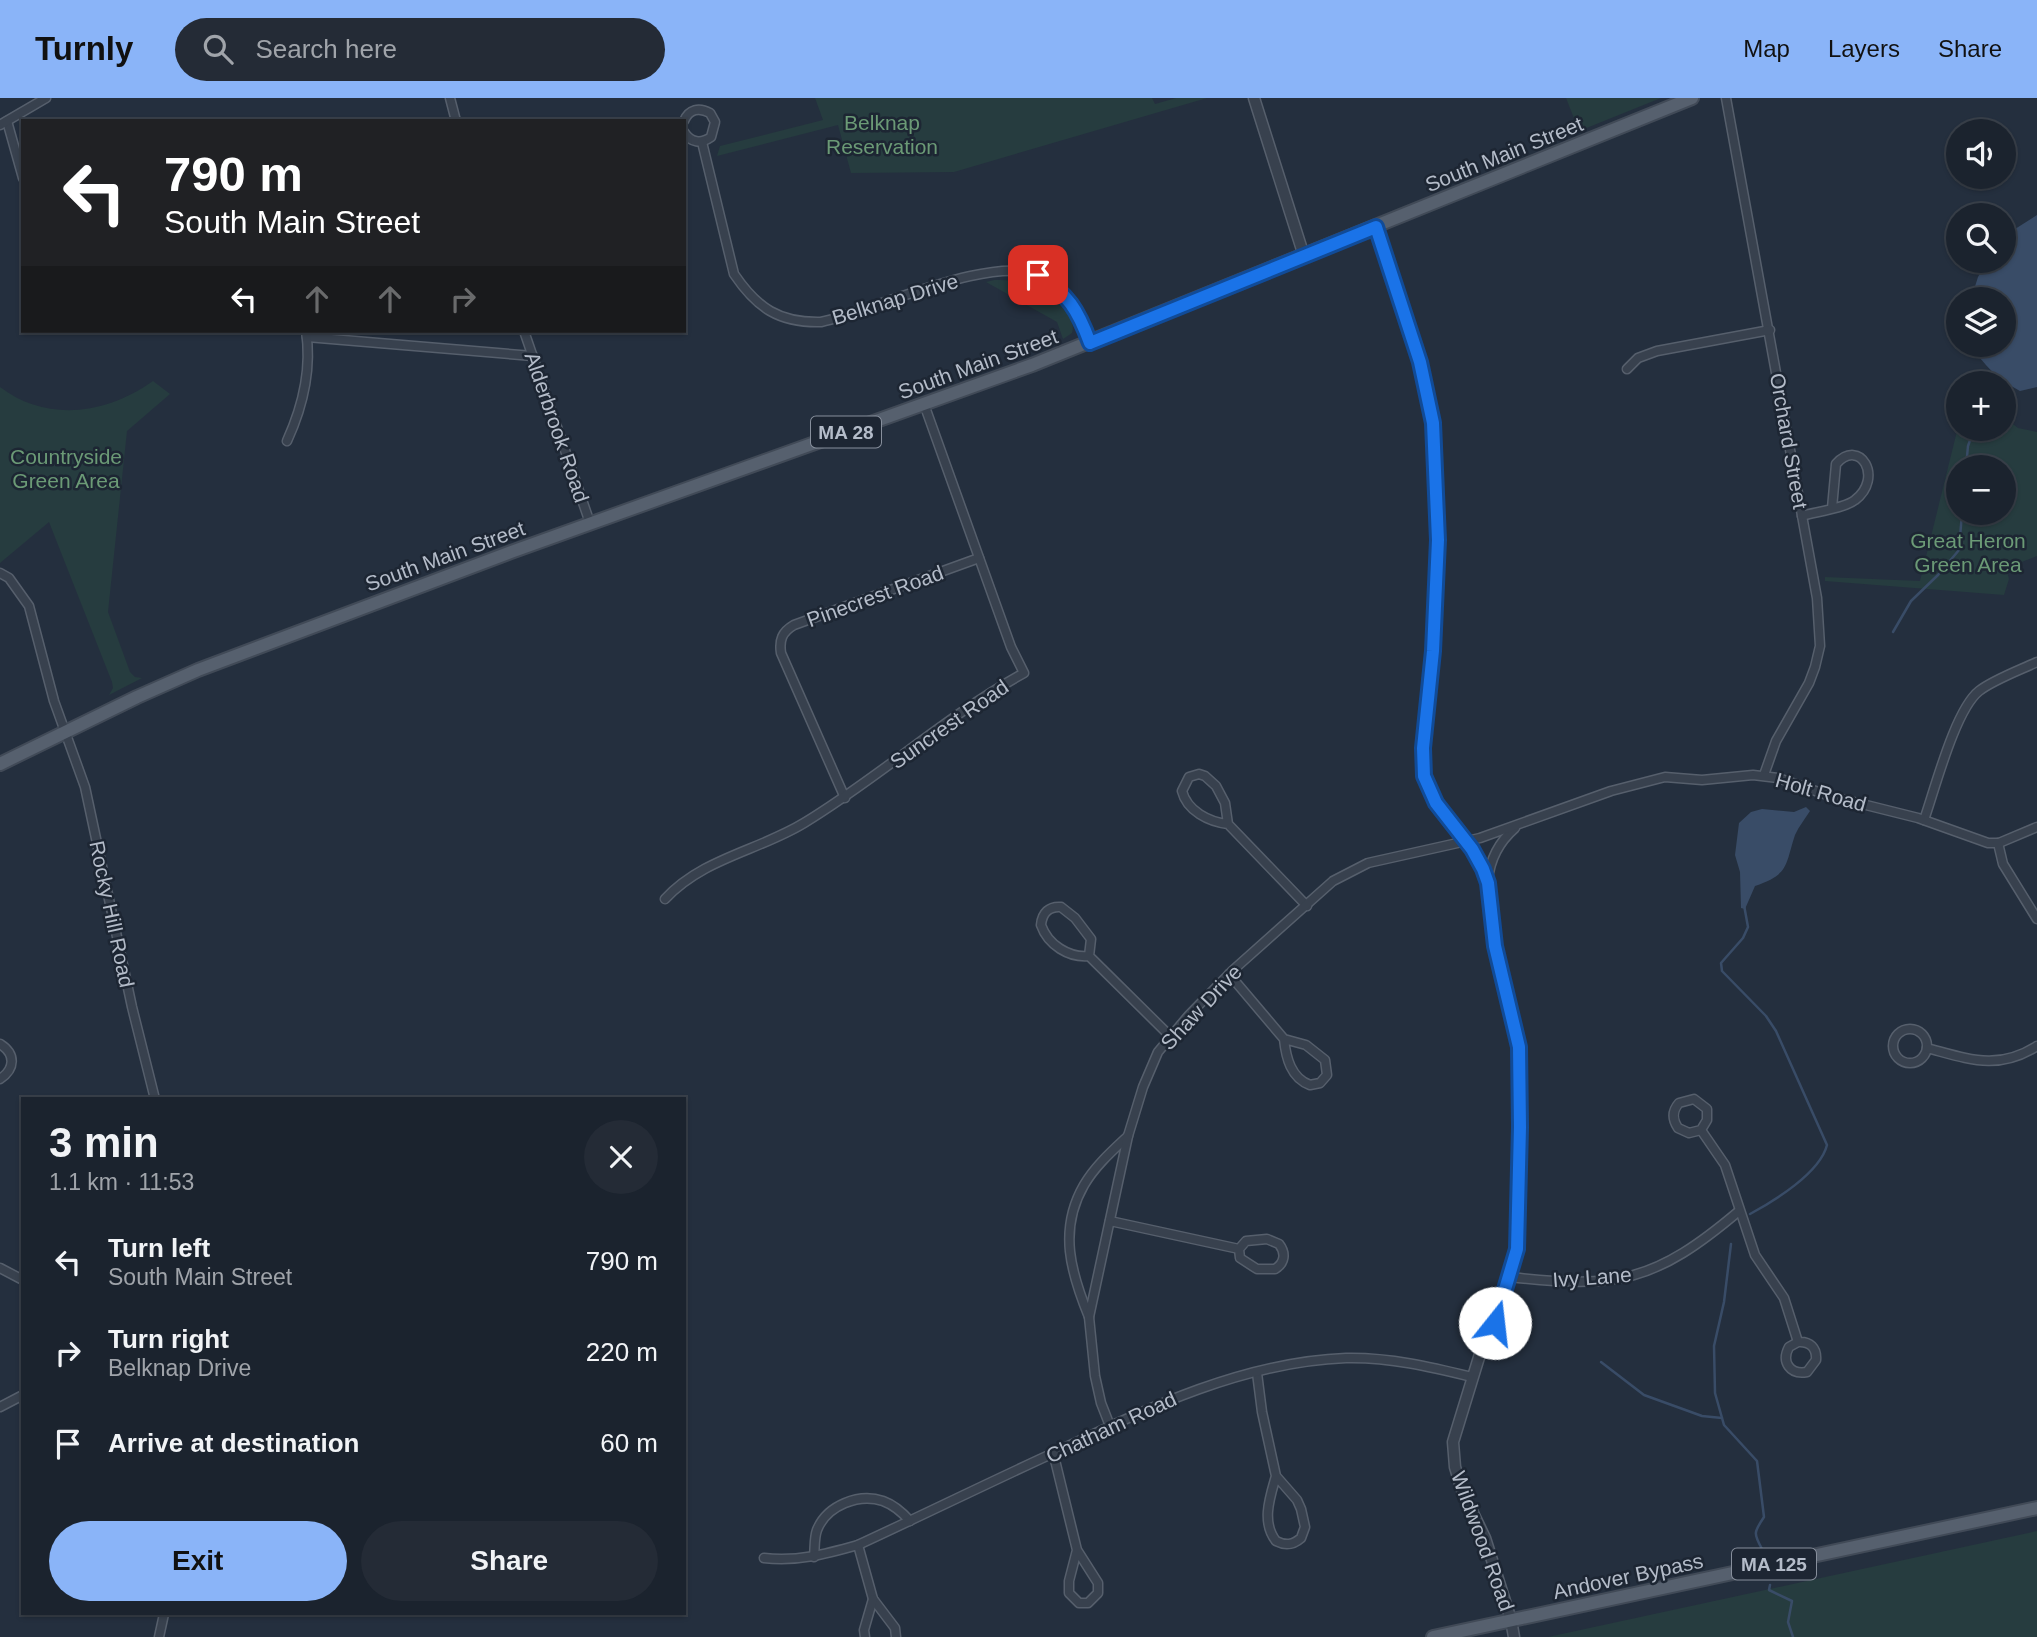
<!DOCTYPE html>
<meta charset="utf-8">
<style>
body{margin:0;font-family:Helvetica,sans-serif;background:#242b36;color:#f1f3f6;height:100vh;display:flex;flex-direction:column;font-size:26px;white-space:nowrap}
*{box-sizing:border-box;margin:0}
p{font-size:23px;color:#a0a4aa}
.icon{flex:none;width:38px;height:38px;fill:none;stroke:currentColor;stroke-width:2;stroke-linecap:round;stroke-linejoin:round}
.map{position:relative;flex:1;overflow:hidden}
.details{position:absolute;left:21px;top:999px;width:665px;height:518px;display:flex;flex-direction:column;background:#1b232e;border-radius:0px;box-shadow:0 2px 5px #0004,0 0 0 2px #39404a}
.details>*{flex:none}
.guide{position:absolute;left:21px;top:21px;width:665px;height:214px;border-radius:0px;box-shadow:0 2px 5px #0004,0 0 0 2px #39404a;background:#202124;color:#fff;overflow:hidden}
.tools{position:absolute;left:1946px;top:21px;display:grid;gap:14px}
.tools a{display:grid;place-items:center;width:70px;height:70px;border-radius:50%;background:#1b232e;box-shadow:0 2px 5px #0004,0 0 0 2px #39404a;font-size:35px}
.pin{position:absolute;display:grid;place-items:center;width:60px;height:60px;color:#fff;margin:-30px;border-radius:14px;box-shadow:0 4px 10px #0006}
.me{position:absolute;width:77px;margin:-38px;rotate:16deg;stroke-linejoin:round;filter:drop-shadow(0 0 5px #0008)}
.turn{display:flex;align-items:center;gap:24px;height:147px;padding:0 28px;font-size:32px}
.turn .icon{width:91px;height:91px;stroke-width:2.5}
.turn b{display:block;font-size:49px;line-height:60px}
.lanes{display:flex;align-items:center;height:66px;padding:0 28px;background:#0003;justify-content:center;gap:35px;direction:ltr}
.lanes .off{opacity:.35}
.round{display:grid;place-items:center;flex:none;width:74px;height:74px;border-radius:37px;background:#242b36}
.headline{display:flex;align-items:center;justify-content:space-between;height:119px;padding:0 28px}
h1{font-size:42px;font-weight:600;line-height:52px}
.cta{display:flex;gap:14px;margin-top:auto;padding:14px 28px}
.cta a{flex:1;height:80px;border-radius:42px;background:#8ab4f8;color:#111;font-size:28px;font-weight:600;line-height:80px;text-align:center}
.cta a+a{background:#242b36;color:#f1f3f6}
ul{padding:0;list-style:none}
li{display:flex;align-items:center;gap:21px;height:91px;padding:0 28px}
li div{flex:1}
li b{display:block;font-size:26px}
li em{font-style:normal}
header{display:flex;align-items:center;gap:42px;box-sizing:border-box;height:98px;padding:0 35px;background:#8ab4f8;color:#111}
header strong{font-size:33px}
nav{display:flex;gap:38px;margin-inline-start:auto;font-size:24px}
.search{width:490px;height:63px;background:#242b36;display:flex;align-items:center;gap:18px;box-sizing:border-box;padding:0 24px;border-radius:38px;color:#a0a4aa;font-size:26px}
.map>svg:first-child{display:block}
.green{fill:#263c3f;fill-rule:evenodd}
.water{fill:#394c67}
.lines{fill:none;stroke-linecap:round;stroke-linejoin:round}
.stream{stroke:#394c67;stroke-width:2.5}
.minor-casing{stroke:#565f6c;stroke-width:11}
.tertiary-casing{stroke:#565f6c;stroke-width:13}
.primary-casing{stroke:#414a57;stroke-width:16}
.minor{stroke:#38414e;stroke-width:8}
.tertiary{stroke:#38414e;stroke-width:10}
.primary{stroke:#56606e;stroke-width:12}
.route-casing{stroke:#114b97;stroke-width:18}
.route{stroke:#1a73e8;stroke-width:12}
.labels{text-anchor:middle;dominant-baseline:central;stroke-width:5;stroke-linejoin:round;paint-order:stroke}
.shield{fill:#1d2633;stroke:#878f9c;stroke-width:2}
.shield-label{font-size:19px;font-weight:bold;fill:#b4bcc9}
.park-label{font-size:21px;fill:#6b9a76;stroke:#1d2633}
.street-label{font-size:21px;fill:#b4bcc9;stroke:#1d2633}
</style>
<header>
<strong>Turnly</strong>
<div class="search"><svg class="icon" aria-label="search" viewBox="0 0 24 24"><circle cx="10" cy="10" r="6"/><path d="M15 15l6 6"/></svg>Search here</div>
<nav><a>Map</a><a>Layers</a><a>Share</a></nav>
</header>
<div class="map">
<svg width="2037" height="1539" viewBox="0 0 2037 1539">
<rect width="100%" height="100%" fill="#242f3e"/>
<g class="green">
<path d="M815,0h337l3,6 21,-6h31l-253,74 -103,1 -13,-48 -121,31 3,-10 103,-26z"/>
<path d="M1566,0h95l-82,33z"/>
<path d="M994,182c11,0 22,0 33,4 17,5 52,28 45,49l-9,6 -6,-17 -71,-40z"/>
<path d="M153,283l17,13 -43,37 -19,181 22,60 5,5 7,1 -33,17 4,-7 -1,-6 -63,-160 -49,41v-176c47,36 107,27 153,-6z"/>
<path d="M2004,319l14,11 19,4v124l-31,12 3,11 -5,16 -179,-14v-4l95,4 38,-154 46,2zM2004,369v46h-46v-46z"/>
<path d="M2037,1433v106h-489z"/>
</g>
<g class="water">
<path d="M2037,117v172l-17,4c-22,-12 -36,-25 -49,-46h33v-46h-33l7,-22 9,-16h17v-25z"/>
<path d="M1806,709l4,4c-5,8 -11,15 -15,24 -10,30 -5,39 -40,51l-10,23 -4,-1 -1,-36 -5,-17 4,-32 12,-11 11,-3 32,3z"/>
</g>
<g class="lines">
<g class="stream">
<path d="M1994,285l3,-7"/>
<path d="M1966,369l2,-21 6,-17"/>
<path d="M1893,534l18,-31 27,-26 21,-25 3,-37"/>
<path d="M1744,807l4,22 -5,11 -22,25 1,8 44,45 10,15 51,114c-7,28 -53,56 -77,69"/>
<path d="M1731,1146l-7,58 -10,44 1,47 9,32 33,36 7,56c-10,15 -11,16 -2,32"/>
<path d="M1601,1264l43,33 58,21 20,2"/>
<path d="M1770,1487l-1,5 23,11 -4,21 5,15"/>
</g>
<defs>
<g id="minor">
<path d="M450,0l6,23"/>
<path d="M1726,0l91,500 3,48 -5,21 -6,16 -33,58 -12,34"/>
<path d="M7,23l16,57"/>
<path d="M684,23c5,-12 15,-14 26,-8l5,9 -4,15c-10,7 -20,6 -27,-5"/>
<path d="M0,27l46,-27"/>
<path d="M702,44l32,132c23,34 45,49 87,48 52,-11 173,-69 218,-46 28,14 40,39 51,67"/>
<path d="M524,233l66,192"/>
<path d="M307,239l226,19"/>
<path d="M1627,271l11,-11 19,-7 113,-21"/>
<path d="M287,343c16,-35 25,-71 19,-110"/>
<path d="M1802,418c14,-4 43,-8 53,-16 29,-22 5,-63 -19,-36l-4,44"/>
<path d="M0,475l9,5 20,28 25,95 31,86 47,220 23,92"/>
<path d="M845,700l-64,-145c-2,-13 1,-21 13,-28l185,-67"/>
<path d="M1924,722c11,-31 31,-110 55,-129 14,-11 41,-21 58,-29"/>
<path d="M1228,726c-19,-2 -41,-13 -46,-33l7,-14 10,-3 6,2 11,10 9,17 3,21 79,82"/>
<path d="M1998,745l5,21 34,55"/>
<path d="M1488,782c2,-21 11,-38 27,-52"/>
<path d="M665,801c38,-41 93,-48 139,-76 76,-46 142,-107 220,-150l-13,-26 -87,-243"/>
<path d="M1089,858l2,-17 -16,-21 -14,-11c-12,-1 -19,6 -20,18 7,20 28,33 48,31l81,80"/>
<path d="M1229,876l55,65 22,6 19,15 2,15 -7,8 -10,2c-19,-7 -24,-27 -26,-46"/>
<circle cx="1910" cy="948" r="17"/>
<path d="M0,946c16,10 15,25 0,35"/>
<path d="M1927,950c42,11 70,23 110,-2"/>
<path d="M1701,1032l-12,3 -11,-5c-6,-9 -6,-17 1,-25l15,-4 13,10v11l-6,10 24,35 30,90 29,43 14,44 -9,5c-8,15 1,28 18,25l9,-12c1,-12 -6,-19 -18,-18"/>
<path d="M1110,1123l129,28 1,9 17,11h18c10,-6 11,-16 4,-25l-12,-5 -21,2 -7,8"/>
<path d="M0,1170l23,12"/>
<path d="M1510,1179c108,12 145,5 229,-66"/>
<path d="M1089,1219c-18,-44 -31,-87 -5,-132 11,-19 28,-34 44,-49"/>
<path d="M1257,1275l5,39 14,64 21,24 4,9 4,18 -4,11c-8,7 -15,8 -25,3 -15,-19 -6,-44 0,-65"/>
<path d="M0,1309l23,-12"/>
<path d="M1110,1328l-9,-23 -6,-27 -6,-59 39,-181 15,-49 15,-35 31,-37 43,-44 101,-90 35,-18 112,-25 131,-47 54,-14 37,3 51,-5 25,3 52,18 88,22 70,25h11l38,-16"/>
<path d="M1053,1354l24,98 21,33v10l-10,10h-9l-10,-10v-12l8,-31"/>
<path d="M858,1447l15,54 22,29 1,9"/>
<path d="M814,1459c1,-9 0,-19 3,-27 10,-25 42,-37 66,-29 11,4 19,11 27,20"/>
<path d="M764,1460c33,4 62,-4 94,-13 67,-31 134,-64 202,-95 90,-43 184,-88 286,-92 43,-1 85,9 126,19"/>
<path d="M159,1539l5,-23"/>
<path d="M865,1539l-1,-7 9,-31"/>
</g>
<g id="tertiary">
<path d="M1254,0l50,158"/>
<path d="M1376,129l44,135 13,61 5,117 -5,111 -10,97 1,28 12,27 37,46 10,20 4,14 8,63 24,101 1,80 -3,122 -22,74 -15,31 -27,88 2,25 7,23 23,48 26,82 3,17"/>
</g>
<g id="primary">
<path d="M0,666l137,-67 61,-27 313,-118 521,-187 660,-267"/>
<path d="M1433,1539l604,-129"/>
</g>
</defs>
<use href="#minor" class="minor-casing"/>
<use href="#tertiary" class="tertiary-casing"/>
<use href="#primary" class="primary-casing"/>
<use href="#minor" class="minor"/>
<use href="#tertiary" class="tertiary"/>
<use href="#primary" class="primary"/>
</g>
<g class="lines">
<defs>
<path id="route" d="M1038,177c30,19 40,35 52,68l286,-116 44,135 13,61 5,117 -5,111 -10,97 1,28 12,27 36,46 11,20 5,14 7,63 24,101 1,80 -3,122 -22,74"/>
</defs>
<use href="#route" class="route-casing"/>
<use href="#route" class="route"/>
</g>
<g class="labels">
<g class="shield">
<rect x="811" y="318.5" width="70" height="31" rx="5"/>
<rect x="1732" y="1450.5" width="84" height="31" rx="5"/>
</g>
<g class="shield-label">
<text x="846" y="334">MA 28</text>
<text x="1774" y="1466">MA 125</text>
</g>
<g class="park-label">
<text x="882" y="24">Belknap<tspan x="882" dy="24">Reservation</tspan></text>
<text x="66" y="358">Countryside<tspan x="66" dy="24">Green Area</tspan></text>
<text x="1968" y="442">Great Heron<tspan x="1968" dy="24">Green Area</tspan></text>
</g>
<g class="street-label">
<text transform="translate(1504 56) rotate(-22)">South Main Street</text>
<text transform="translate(895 201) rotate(-17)">Belknap Drive</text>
<text transform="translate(978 266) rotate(-20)">South Main Street</text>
<text transform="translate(557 329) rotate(71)">Alderbrook Road</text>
<text transform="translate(1789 343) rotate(80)">Orchard Street</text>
<text transform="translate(445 458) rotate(-20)">South Main Street</text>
<text transform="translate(875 498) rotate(-20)">Pinecrest Road</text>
<text transform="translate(949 626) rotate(-35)">Suncrest Road</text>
<text transform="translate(1821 694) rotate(16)">Holt Road</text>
<text transform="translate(112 816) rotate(78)">Rocky Hill Road</text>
<text transform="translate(1201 909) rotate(-47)">Shaw Drive</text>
<text transform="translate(1592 1179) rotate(-4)">Ivy Lane</text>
<text transform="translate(1111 1329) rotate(-25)">Chatham Road</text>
<text transform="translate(1483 1443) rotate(70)">Wildwood Road</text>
<text transform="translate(1628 1478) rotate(-12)">Andover Bypass</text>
</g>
</g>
</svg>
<div class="tools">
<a><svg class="icon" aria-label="sound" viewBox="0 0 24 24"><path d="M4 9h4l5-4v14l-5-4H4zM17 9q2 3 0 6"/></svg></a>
<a><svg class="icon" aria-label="search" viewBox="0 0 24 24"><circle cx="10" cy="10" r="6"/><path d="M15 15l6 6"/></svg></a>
<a><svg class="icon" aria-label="layers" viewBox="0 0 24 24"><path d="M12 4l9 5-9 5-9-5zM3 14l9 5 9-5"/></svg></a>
<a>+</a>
<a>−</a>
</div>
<div class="pin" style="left:1038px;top:177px;background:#d93025"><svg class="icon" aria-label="arrive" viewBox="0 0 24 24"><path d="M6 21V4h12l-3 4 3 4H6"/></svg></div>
<svg class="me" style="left:1495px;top:1225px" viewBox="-20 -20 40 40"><circle r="19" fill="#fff"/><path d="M0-13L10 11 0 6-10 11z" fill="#1a73e8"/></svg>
<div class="guide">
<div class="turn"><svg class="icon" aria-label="left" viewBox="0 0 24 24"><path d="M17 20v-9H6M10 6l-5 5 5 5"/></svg><div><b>790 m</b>South Main Street</div></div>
<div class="lanes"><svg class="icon" aria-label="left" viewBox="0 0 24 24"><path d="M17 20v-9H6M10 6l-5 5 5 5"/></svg><svg class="icon off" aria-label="ahead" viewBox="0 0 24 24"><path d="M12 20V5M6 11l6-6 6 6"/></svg><svg class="icon off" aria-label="ahead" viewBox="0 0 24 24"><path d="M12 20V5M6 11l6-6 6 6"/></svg><svg class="icon off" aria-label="right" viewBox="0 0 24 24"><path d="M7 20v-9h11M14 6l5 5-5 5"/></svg></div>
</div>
<section class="details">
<div class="headline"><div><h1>3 min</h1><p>1.1 km · 11:53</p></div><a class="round"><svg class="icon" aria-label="close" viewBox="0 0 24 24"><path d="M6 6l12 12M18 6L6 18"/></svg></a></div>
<ul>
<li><svg class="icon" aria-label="left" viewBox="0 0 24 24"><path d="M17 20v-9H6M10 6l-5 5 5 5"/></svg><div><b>Turn left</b><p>South Main Street</p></div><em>790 m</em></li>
<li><svg class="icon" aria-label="right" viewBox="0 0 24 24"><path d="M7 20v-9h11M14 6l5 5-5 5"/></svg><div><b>Turn right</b><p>Belknap Drive</p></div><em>220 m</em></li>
<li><svg class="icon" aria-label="arrive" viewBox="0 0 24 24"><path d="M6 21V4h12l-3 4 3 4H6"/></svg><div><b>Arrive at destination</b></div><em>60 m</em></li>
</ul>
<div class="cta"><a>Exit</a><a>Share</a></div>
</section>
</div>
